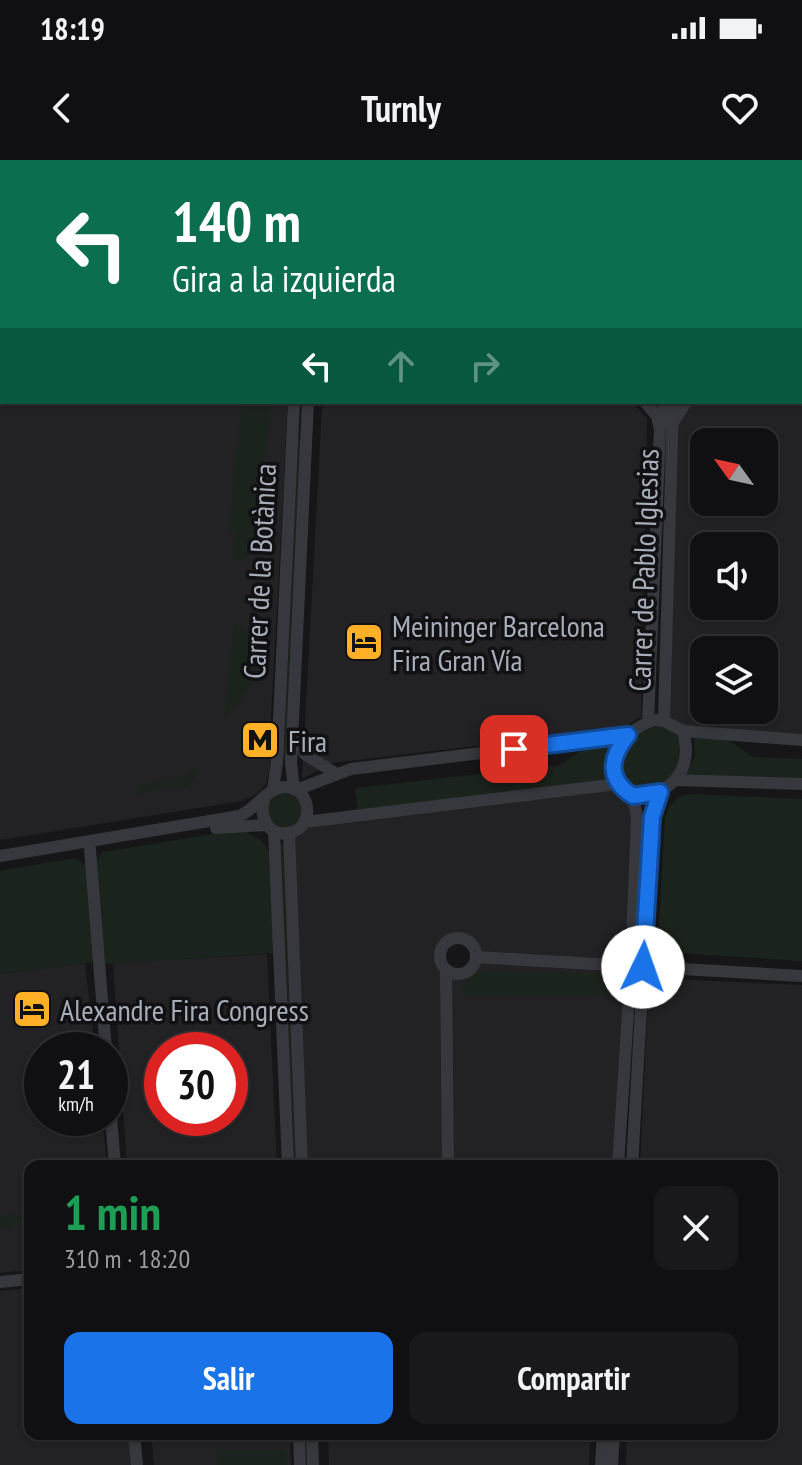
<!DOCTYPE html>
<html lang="es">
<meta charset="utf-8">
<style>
body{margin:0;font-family:"PT Sans Narrow",sans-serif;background:#19191b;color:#f1f3f6;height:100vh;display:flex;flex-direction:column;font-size:30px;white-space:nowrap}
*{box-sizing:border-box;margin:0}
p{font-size:26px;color:#9c9d9f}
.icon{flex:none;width:44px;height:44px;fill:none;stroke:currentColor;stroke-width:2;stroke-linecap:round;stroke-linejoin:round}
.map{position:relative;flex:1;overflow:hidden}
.sheet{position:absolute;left:24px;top:1000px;width:754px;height:280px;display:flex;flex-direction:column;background:#101012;border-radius:16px;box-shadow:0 2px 6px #0004,0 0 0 2px #303032}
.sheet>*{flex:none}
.guide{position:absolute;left:0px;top:0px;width:802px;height:244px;box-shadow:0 2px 6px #0004,0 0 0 2px #303032;background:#0b6e4f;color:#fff;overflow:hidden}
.needle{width:52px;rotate:303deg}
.buttons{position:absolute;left:690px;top:268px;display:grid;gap:16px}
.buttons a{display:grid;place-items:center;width:88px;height:88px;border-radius:16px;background:#101012;box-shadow:0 2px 6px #0004,0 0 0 2px #303032;font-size:40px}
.speed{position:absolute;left:24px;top:872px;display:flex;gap:16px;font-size:40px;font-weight:700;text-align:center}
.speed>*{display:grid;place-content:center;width:104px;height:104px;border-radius:50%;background:#101012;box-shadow:0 2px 6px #0004,0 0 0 2px #303032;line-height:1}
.speed small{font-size:20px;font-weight:400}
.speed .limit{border:12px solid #d22;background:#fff;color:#111}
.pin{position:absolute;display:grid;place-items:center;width:68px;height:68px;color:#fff;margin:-34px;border-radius:16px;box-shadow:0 4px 12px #0006}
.me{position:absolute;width:88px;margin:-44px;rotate:3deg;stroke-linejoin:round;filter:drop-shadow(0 0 6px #0008)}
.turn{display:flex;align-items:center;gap:28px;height:168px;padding:0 40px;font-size:36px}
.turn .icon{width:104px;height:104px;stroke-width:2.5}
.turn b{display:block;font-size:56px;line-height:68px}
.lanes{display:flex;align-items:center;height:76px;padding:0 40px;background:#0003;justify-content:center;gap:40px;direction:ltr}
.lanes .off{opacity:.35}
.round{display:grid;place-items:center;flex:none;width:84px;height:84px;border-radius:16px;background:#19191b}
.summary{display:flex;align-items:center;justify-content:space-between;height:136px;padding:0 40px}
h1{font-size:48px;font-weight:600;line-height:60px;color:#1e9e55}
.button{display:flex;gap:16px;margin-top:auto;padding:16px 40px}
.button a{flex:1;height:92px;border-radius:16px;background:#1a73e8;color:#fff;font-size:32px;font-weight:600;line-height:92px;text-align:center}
.button a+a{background:#19191b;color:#f1f3f6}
.status{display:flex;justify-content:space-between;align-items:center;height:56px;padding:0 40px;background:#101012;direction:ltr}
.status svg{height:22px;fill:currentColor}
header{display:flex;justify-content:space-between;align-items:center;height:104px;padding:0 40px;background:#101012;font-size:36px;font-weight:600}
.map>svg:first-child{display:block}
.built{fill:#222225;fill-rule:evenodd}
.green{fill:#1b241c}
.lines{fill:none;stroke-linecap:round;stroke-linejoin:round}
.minor{stroke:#37383d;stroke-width:12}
.route-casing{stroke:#114b97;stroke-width:20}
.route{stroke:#1a73e8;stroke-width:14}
.labels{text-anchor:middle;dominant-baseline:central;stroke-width:7;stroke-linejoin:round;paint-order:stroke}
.street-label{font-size:30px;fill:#a7adb9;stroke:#111113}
.poi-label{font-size:30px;fill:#a7adb9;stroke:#111113;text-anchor:start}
</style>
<div class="status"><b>18:19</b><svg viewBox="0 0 49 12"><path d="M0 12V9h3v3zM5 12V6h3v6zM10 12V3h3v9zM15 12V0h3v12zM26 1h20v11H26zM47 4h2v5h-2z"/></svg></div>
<header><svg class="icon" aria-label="back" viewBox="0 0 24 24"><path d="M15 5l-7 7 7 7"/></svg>Turnly<svg class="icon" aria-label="heart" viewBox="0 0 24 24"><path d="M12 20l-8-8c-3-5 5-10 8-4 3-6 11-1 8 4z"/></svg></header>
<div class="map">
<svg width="802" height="1305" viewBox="0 0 802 1305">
<rect width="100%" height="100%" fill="#161618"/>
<g class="built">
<path d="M0,0h313l-311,2v240h286l-19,353 3,3 -6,26 -9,10 -15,7 -242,39z"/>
<path d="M337,0h465v187l-2,1v-186h-463z"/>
<path d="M800,222h2v358l-66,-3 -72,-16 10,-300 16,-19h110zM704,282h60v60h-60zM704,386h60v60h-60zM704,490h60v60h-60z"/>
<path d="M324,242h299l11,3 13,13 -6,299 -20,12 -290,34 -29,16 20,-372z"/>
<path d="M617,624l17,16 -19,366h-307l-19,-333 16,-11zM451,779l15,1 10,15 -4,13 -10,6 -16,-4 -6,-16 3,-8z"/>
<path d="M267,794l10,212h-150l-14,-203zM162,890h68v68h-68z"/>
<path d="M85,803l10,87h-53v68h60l5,48h-77v104l-30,3v-299z"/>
<path d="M649,818l153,7v480h-176l1,-31h145v-268h-132z"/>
<path d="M30,1128v146h105l2,31h-137v-174z"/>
<path d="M151,1274h139l1,31h-137z"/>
<path d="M328,1274h262l-1,31h-260z"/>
</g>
<g class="green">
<path d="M242,242h30l-11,90 5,45 -3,10 -22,13 -8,-2 3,-25 -7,-2z"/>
<path d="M298,274l3,12 -15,314h-5z"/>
<path d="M234,463l29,20c-8,30 -15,55 -39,75z"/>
<path d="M661,566c6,3 13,5 16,10 23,29 -36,76 -56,41 -15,-25 19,-48 40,-51z"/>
<path d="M694,578l33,1 26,18 49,2v20l-116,-5 9,-18z"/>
<path d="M612,585l-6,21v13l-248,32 -3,-23 205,-23 20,-14z"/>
<path d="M194,609l4,2 -6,11 -7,5h-22l-20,7 -8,-2c15,-17 40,-4 59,-23z"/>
<circle cx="285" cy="650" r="18"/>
<path d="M693,634l109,5v162l-140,-9 -4,-8 7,-127c4,-14 13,-23 28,-23z"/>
<path d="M242,669l20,12 7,11 5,101 -169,11 -8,-99 1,-8 5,-5z"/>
<path d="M286,684l13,322h-6l-13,-321z"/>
<path d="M74,698l13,8 7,96 -94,12v-103z"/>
<path d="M478,811l139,3v21l-154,1c-4,-13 6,-19 15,-25z"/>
<path d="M30,1053l-1,8 -17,1 -1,5 -11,-1v-10z"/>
<path d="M217,1290h69l1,15h-69z"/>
</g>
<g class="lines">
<g class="minor">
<path d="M324,2v-2"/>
<path d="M592,2l1,-2"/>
<path d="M800,27h2"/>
<path d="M800,204h2"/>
<path d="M800,219l2,-1"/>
<path d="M645,242l12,14 3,14 -12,292"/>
<path d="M674,261l12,-19"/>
<path d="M661,266l4,-24"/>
<path d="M656,560l8,1 19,10c11,39 -11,64 -50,65 -5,-3 -12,-7 -16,-12 -17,-27 15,-59 39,-64z"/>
<path d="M664,561l9,-319"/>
<path d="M683,571l119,9"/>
<path d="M292,577l14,18 29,18"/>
<path d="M676,620l126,4"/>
<path d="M294,629l-3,-26 17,-361"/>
<path d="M273,630l4,-28 17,-360"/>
<path d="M296,630l55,-21 277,-34"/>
<path d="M305,662l312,-38"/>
<path d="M216,668l50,-3"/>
<path d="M274,671l14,335"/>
<path d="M289,673l13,333"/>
<path d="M90,689l16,201"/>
<path d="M0,696l239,-40c16,-6 26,-25 40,-28 31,-8 40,40 9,45 -20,4 -29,-17 -24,-33"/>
<circle cx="458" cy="796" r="18"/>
<path d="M476,797l326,19"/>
<path d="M446,810l2,196"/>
<path d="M110,944l5,62"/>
<path d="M618,1006l13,-200 6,-149 -4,-21"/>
<path d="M632,1006l20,-349 8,-25"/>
<path d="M0,1122l30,-3"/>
<path d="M134,1274l3,31"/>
<path d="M299,1274l1,31"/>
<path d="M312,1274l1,31"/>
<path d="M601,1305l2,-31"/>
<path d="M612,1305l2,-31"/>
</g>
</g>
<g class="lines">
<defs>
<path id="route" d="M514,589l114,-14c-18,22 -22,44 5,61l27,-4 -8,25 -9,150"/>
</defs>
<use href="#route" class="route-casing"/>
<use href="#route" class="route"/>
</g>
<defs>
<symbol id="hotel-square" viewBox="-11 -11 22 22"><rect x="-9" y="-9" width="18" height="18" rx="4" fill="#ffb027" stroke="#111113"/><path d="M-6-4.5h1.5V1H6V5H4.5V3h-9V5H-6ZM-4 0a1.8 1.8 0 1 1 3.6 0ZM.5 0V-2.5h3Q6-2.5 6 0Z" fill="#111"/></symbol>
<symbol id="metro-square" viewBox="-11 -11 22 22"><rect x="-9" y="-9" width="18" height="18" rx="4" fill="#ffb027" stroke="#111113"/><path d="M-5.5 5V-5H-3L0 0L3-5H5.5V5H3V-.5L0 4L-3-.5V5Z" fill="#111"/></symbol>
</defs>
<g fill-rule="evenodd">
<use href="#hotel-square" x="342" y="460" width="44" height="44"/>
<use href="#metro-square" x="238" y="558" width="44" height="44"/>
<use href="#hotel-square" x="10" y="827" width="44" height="44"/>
</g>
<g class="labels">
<g class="street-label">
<text transform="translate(643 410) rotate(-88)">Carrer de Pablo Iglesias</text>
<text transform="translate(259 411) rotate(-87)">Carrer de la Botànica</text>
</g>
<g class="poi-label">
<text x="392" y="465">Meininger Barcelona<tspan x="392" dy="34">Fira Gran Vía</tspan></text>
<text x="288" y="580">Fira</text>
<text x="60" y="849">Alexandre Fira Congress</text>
</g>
</g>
</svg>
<div class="buttons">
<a><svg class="needle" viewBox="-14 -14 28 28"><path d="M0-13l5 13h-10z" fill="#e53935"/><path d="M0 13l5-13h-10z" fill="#9c9d9f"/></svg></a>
<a><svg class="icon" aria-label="sound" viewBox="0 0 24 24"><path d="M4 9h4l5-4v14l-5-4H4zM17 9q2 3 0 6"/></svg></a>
<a><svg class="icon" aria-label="layers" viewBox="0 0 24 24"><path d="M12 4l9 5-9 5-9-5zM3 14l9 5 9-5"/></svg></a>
</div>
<div class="speed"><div>21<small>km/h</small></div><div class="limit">30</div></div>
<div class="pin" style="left:514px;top:589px;background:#d93025"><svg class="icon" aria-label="arrive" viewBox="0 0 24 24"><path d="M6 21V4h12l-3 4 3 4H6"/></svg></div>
<svg class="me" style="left:643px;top:807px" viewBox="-20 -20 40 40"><circle r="19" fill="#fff"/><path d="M0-13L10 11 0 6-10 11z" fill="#1a73e8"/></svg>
<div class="guide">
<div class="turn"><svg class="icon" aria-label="left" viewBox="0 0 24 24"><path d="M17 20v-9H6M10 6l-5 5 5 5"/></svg><div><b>140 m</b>Gira a la izquierda</div></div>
<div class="lanes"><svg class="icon" aria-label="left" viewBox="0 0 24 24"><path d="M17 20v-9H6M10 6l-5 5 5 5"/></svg><svg class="icon off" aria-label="ahead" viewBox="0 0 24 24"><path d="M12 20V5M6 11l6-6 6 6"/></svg><svg class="icon off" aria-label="right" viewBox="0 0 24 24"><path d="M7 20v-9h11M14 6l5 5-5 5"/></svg></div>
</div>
<section class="sheet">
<div class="summary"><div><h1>1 min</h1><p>310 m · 18:20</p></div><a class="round"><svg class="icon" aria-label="close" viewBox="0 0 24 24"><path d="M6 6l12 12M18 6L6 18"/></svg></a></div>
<div class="button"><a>Salir</a><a>Compartir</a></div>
</section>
</div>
